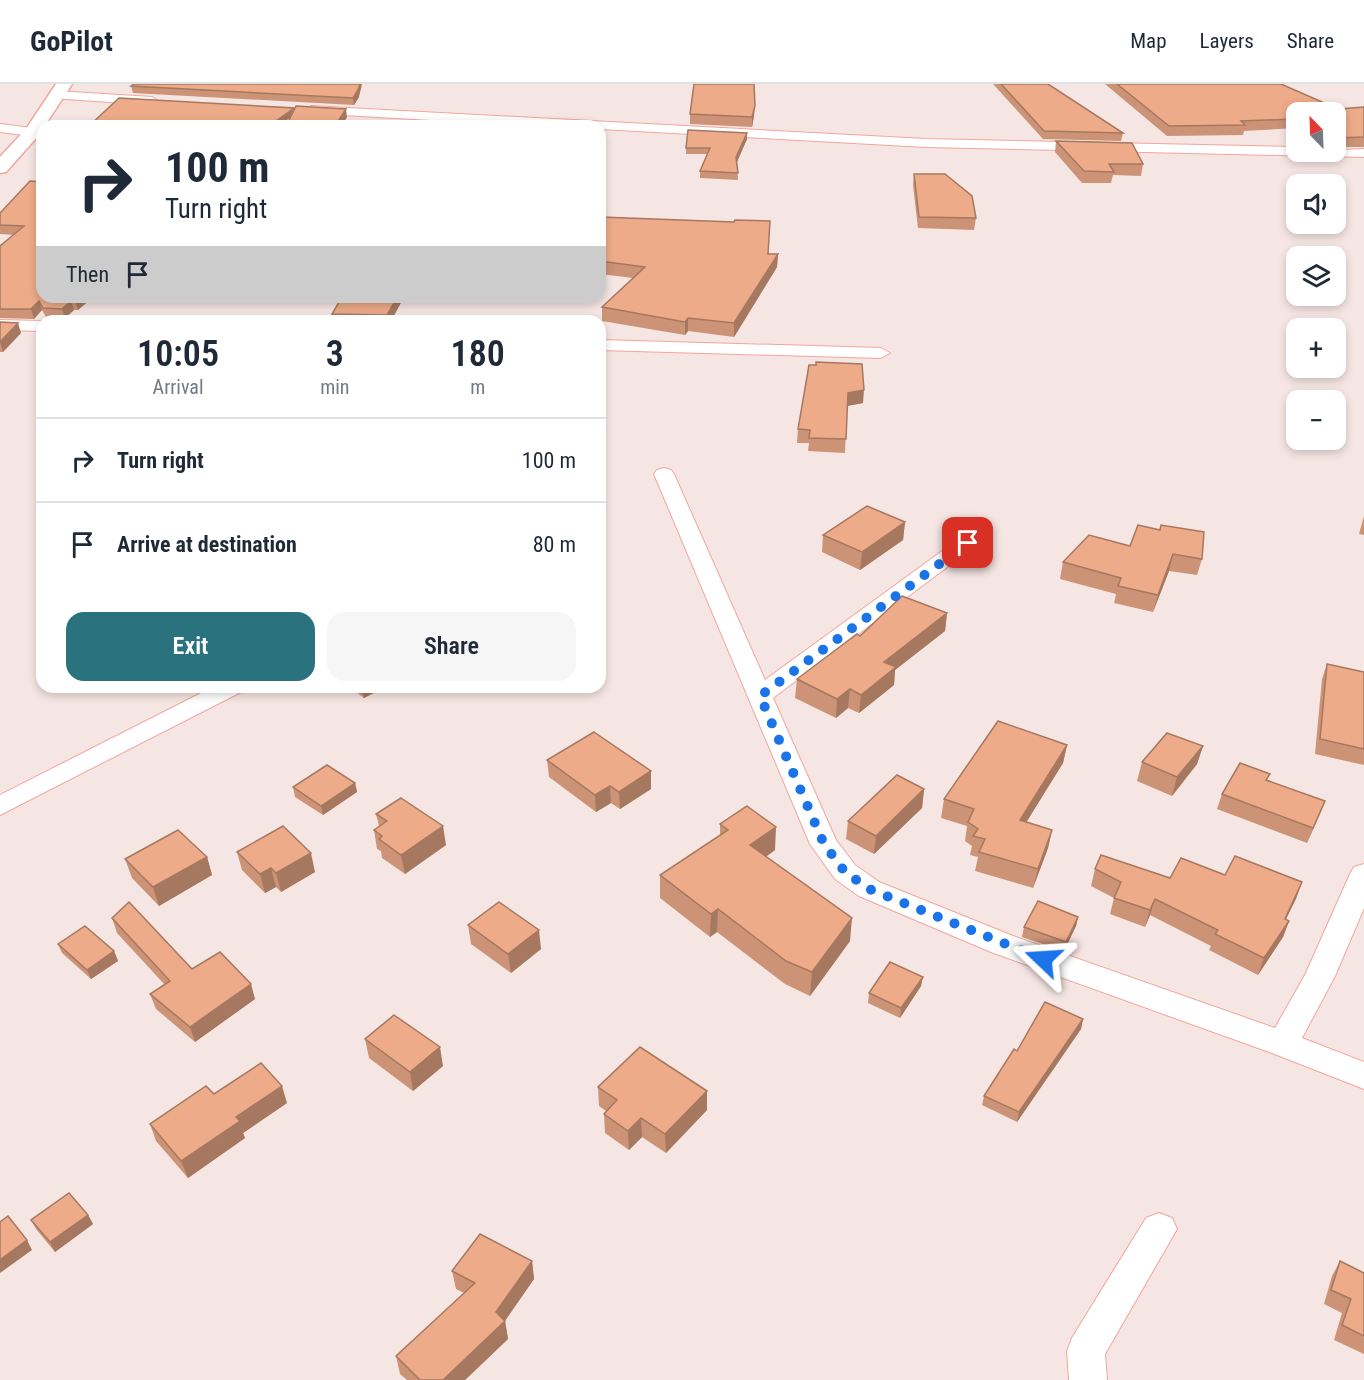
<!DOCTYPE html>
<meta charset="utf-8">
<style>
body{margin:0;font-family:"Roboto Condensed",sans-serif;background:#f6f6f7;color:#1f2937;height:100vh;display:flex;flex-direction:column;font-size:22px;white-space:nowrap}
*{box-sizing:border-box;margin:0}
p{font-size:20px;color:#747a83}
.icon{flex:none;width:33px;height:33px;fill:none;stroke:currentColor;stroke-width:2;stroke-linecap:round;stroke-linejoin:round}
.map{position:relative;flex:1;overflow:hidden}
.drawer{position:absolute;left:36px;top:231px;width:570px;height:378px;display:flex;flex-direction:column;background:#fff;border-radius:18px;box-shadow:0 3px 9px #0003}
.drawer>*{flex:none}
.top-card{position:absolute;left:36px;top:36px;width:570px;height:183px;border-radius:18px;box-shadow:0 3px 9px #0003;background:#fff;color:#1f2937;overflow:hidden}
.needle{width:39px;rotate:337deg}
.controls{position:absolute;left:1286px;top:18px;display:grid;gap:12px}
.controls a{display:grid;place-items:center;width:60px;height:60px;border-radius:12px;background:#fff;box-shadow:0 3px 9px #0003;font-size:30px}
.pin{position:absolute;display:grid;place-items:center;width:51px;height:51px;color:#fff;margin:-26px;border-radius:12px;box-shadow:0 3px 9px #0006}
.me{position:absolute;width:66px;margin:-33px;rotate:290deg;stroke-linejoin:round;filter:drop-shadow(0 0 4px #0008)}
.turn{display:flex;align-items:center;gap:21px;height:126px;padding:0 30px;font-size:27px}
.turn .icon{width:78px;height:78px;stroke-width:2.5}
.turn b{display:block;font-size:42px;line-height:51px}
.then{display:flex;align-items:center;height:57px;padding:0 30px;background:#0003;gap:12px;font-size:22px}
.eta{display:flex;justify-content:space-evenly;align-items:center;height:102px;text-align:center}
.eta b{font-size:36px;font-weight:600;line-height:42px}
.cta{display:flex;gap:12px;margin-top:auto;padding:12px 30px}
.cta a{flex:1;height:69px;border-radius:18px;background:#2a727d;color:#fff;font-size:24px;font-weight:600;line-height:69px;text-align:center}
.cta a+a{background:#f6f6f7;color:#1f2937}
ul{padding:0;list-style:none}
li{display:flex;align-items:center;gap:18px;height:84px;padding:0 30px;border-top:2px solid #e0e1e3}
li div{flex:1}
li b{display:block;font-size:22px}
li em{font-style:normal}
header{display:flex;align-items:center;gap:36px;box-sizing:border-box;height:84px;padding:0 30px;background:#fff;border-bottom:2px solid #e0e1e3}
header strong{font-size:28px}
nav{display:flex;gap:33px;margin-inline-start:auto;font-size:21px}
.map>svg:first-child{display:block}
.lines{fill:none;stroke-linecap:round;stroke-linejoin:round}
.street-casing{stroke:#f2a69b;stroke-width:2}
.secondary-casing{stroke:#f2a69b;stroke-width:3}
.street{fill:#fff;fill-rule:evenodd}
.secondary{fill:#fff;fill-rule:evenodd}
.wall{fill:#cc9376}
.shaded-wall{fill:#a67860}
.building{fill:#edab89;stroke:#a67860;stroke-width:1.5}
.route{stroke:#1a73e8;stroke-width:10;stroke-dasharray:0 18}
</style>
<header>
<strong>GoPilot</strong>
<nav><a>Map</a><a>Layers</a><a>Share</a></nav>
</header>
<div class="map">
<svg width="1364" height="1296" viewBox="0 0 1364 1296">
<rect width="100%" height="100%" fill="#f6e6e3"/>
<g class="lines">
<defs>
<g id="street">
<path d="M56,7l96,6 6,4 -6,4 -100,-7v-6z"/>
<path d="M311,22l615,33 370,8v5l68,-3v8l-438,-10 -326,-18v-3h-63l-230,-13 -2,-3z"/>
<path d="M0,40l32,4 7,4 -7,4 -32,-4z"/>
<path d="M0,236l43,1 -1,10 -42,-1z"/>
<path d="M600,256l281,8 9,5 -9,5 -281,-8z"/>
<path d="M664,384l7,2 3,4 91,206 195,-142h16l3,5 -206,155 63,142 19,25 24,17 134,54 262,92 30,-53 45,-101 4,-7 10,-3v44l-29,68 -33,62 62,24v27l-92,-36 -281,-101 -132,-56 -24,-17 -25,-35 -156,-370 3,-4z"/>
<path d="M213,603h31l-3,5 -241,123v-20z"/>
<path d="M1159,1129l13,5 5,11 -72,125 2,26h-38l-2,-29 5,-13 74,-120z"/>
</g>
<path id="secondary" d="M56,0h16l-34,52 -32,36 -6,1v-16l26,-28z"/>
</defs>
<use href="#street" class="street-casing"/>
<use href="#secondary" class="secondary-casing"/>
<use href="#street" class="street"/>
<use href="#secondary" class="secondary"/>
</g>
<g class="wall">
<path d="M993,0h55l75,49 -2,8 -78,-2z"/>
<path d="M1105,0h176l57,25 26,-2v40h-29v-35h-39v16l-52,3 -1,4 -76,1z"/>
<path d="M131,2l228,11 -5,8 -221,-12z"/>
<path d="M690,30l64,2 -2,11 -62,-3z"/>
<path d="M747,49v6l-10,23 1,18 -38,-2v-7l7,-17h-21v-6z"/>
<path d="M1056,57l87,23 -2,12 -28,-1 -2,8h-29l-27,-31z"/>
<path d="M914,90l62,44 -2,12 -56,-2 -5,-43z"/>
<path d="M30,97l63,116 -15,13h-4l-9,8 -19,-1 -4,-7 -8,9 -34,-1v-72l14,-11 -14,-1v-21z"/>
<path d="M600,133l168,37h10l-1,13 -43,70 -46,-6 -3,4 -83,-14v-14l31,-29 -33,-4z"/>
<path d="M404,213l-13,24h-58l-1,-7z"/>
<path d="M0,238l21,11 -18,19h-3z"/>
<path d="M809,281l54,38 -16,3 -2,47 -37,-2 1,-8h-12l1,-14z"/>
<path d="M1364,432v19l-5,-1z"/>
<path d="M905,438l-2,18 -43,30 -38,-18 1,-17z"/>
<path d="M1161,441l41,34 -5,16 -28,-4 -16,41 -39,-9 2,-9 -56,-15 3,-17 67,-16 29,-16z"/>
<path d="M947,529l-2,18 -50,39 -1,15 -35,28 -11,-5 -12,10 -41,-20 2,-19 63,-43z"/>
<path d="M1327,580l37,8v93l-49,-11 7,-75z"/>
<path d="M350,603h35l-21,11z"/>
<path d="M1067,661l-4,18 -37,59 26,8 -4,18 -15,40 -58,-17 3,-14 -8,-2 2,-9 -7,-5 2,-15 -26,-8 3,-19z"/>
<path d="M1203,662l-6,18 -25,32 -35,-15 5,-19z"/>
<path d="M547,676l104,11v18l-31,20 -9,-6 -15,9 -47,-35z"/>
<path d="M1267,697l58,20 -18,42 -90,-34 5,-15z"/>
<path d="M355,699l2,9 -34,23 -28,-18 -2,-10z"/>
<path d="M924,705l-2,19 -48,46 -28,-15 2,-18z"/>
<path d="M376,730l70,31 -41,29 -23,-16 -1,-7 -4,-2 -3,-19 5,-4z"/>
<path d="M720,740l55,26 -9,7 84,84 -40,55 -25,-12 -68,-52 -7,5 -50,-39v-23l60,-40z"/>
<path d="M237,768l78,20 -34,20 -5,-5 -11,6 -23,-23z"/>
<path d="M207,773l5,18 -53,31 -27,-28 -7,-19z"/>
<path d="M1095,785l75,9 55,-3 77,7 -16,37 3,2 -6,16 -25,38 -49,-25 2,-4 -61,-31 -5,12 -35,-13 4,-16 -23,-12z"/>
<path d="M1078,833l-2,9 -12,25 -42,-14 2,-10z"/>
<path d="M112,834l80,51 63,30 -60,43 -39,-33 -6,-15 15,-9 -48,-52z"/>
<path d="M468,841l73,24 -30,24 -40,-29z"/>
<path d="M58,860l56,7 4,10 -27,18 -29,-26z"/>
<path d="M921,902l-21,32 -32,-15 1,-10z"/>
<path d="M1083,935l-2,10 -64,93 -35,-17 2,-9 33,-45z"/>
<path d="M365,955l78,27 -30,25 -44,-33z"/>
<path d="M598,1003l109,23 -41,43 -24,-16 -13,13 -24,-17 -1,-19 2,-3 -7,-5z"/>
<path d="M214,1010l73,9 -44,30 2,5 -57,40 -32,-37 -6,-17z"/>
<path d="M88,1131l5,9 -38,28 -19,-23 -5,-9z"/>
<path d="M532,1177l2,18 -29,42 3,18 -43,41h-58l-7,-6 -4,-18 68,-63 -8,-4 -4,-18z"/>
<path d="M1340,1177l24,12v81l-30,-14 8,-27 -18,-9 8,-28z"/>
</g>
<g class="shaded-wall">
<path d="M360,0h2l-3,13 -5,8 -1,-7z"/>
<path d="M755,22l-1,10 -2,11v-10z"/>
<path d="M294,24l1,6 -16,12h-10z"/>
<path d="M346,25l1,8 -5,9h-7z"/>
<path d="M747,49v6l-11,25v-7z"/>
<path d="M778,170l-1,13 -43,70v-14z"/>
<path d="M80,213h13l-15,13 -3,-9z"/>
<path d="M397,213h7l-13,24h-3l-1,-6z"/>
<path d="M39,217l3,9 -8,9 -3,-10z"/>
<path d="M71,217l3,9 -9,8 -3,-9z"/>
<path d="M688,234v13l-3,4v-13z"/>
<path d="M18,239l3,10 -18,19 -3,-10z"/>
<path d="M864,306l-1,13 -16,3 1,-13z"/>
<path d="M905,438l-2,18 -43,30 2,-18z"/>
<path d="M1173,470l-4,17 -16,41 5,-17z"/>
<path d="M947,529l-2,18 -50,39 -1,15 -35,28 2,-18 23,-33z"/>
<path d="M362,603h23l-21,11z"/>
<path d="M850,605l-2,19 -12,10 1,-19z"/>
<path d="M1067,661l-4,18 -47,76 4,-19z"/>
<path d="M1203,662l-6,18 -25,32 5,-19z"/>
<path d="M651,687v18l-31,20 -1,-17z"/>
<path d="M355,699l2,9 -34,23 -2,-9z"/>
<path d="M610,702l1,17 -15,9 -1,-17z"/>
<path d="M924,705l-2,19 -48,46 2,-18z"/>
<path d="M1325,717l-6,15 -12,27 6,-15z"/>
<path d="M443,742l3,19 -41,29 -4,-19z"/>
<path d="M776,743l-1,23 -26,18 1,-23z"/>
<path d="M1052,746l-4,18 -15,40 5,-19z"/>
<path d="M311,769l4,19 -34,20 -5,-19z"/>
<path d="M207,773l5,18 -53,31 -6,-19z"/>
<path d="M271,784l5,19 -11,6 -5,-19z"/>
<path d="M1302,798l-6,17 -18,36 7,-16z"/>
<path d="M1155,815l-5,16 -5,12 5,-17z"/>
<path d="M718,825l-1,23 -7,5 1,-23z"/>
<path d="M1078,833l-2,9 -12,25 2,-9z"/>
<path d="M852,834l-2,23 -40,55 2,-24z"/>
<path d="M1289,837l-6,16 -25,38 6,-17z"/>
<path d="M539,846l2,19 -30,24 -3,-19z"/>
<path d="M114,867l4,10 -27,18 -4,-9z"/>
<path d="M923,893l-2,9 -21,32 1,-10z"/>
<path d="M251,900l4,15 -60,43 -5,-15z"/>
<path d="M1083,935l-2,10 -64,93 2,-10z"/>
<path d="M440,963l3,19 -30,25 -3,-19z"/>
<path d="M282,1002l5,17 -44,30 2,5 -57,40 -7,-17 55,-44z"/>
<path d="M707,1007v19l-41,43 -1,-19z"/>
<path d="M641,1034l1,19 -13,13 -1,-19z"/>
<path d="M88,1131l5,9 -38,28 -5,-10z"/>
<path d="M27,1156l5,10 -32,23v-13z"/>
<path d="M532,1177l2,18 -30,43 1,-1 3,18 -43,41h-22l53,-68z"/>
</g>
<g class="building">
<path d="M134,0h226l-2,6 -5,8 -222,-12z"/>
<path d="M694,0h60l1,22 -3,11 -62,-3z"/>
<path d="M1001,0h47l75,49 -79,-2z"/>
<path d="M1117,0h164l57,25 26,-2v30l-29,1v-26h-39v7l-55,2 4,4 -76,1z"/>
<path d="M119,14l175,10 -25,18h-180z"/>
<path d="M296,22l50,3 -11,17h-49z"/>
<path d="M688,46l59,3 -11,24 2,16 -38,-2 10,-23h-24z"/>
<path d="M1056,57l76,2 11,21h-34l5,8 -30,-1z"/>
<path d="M914,90h31l27,22 4,22 -57,-1z"/>
<path d="M30,97l12,1v115h38l-5,4h-4l-9,8 -19,-1 -4,-7 -8,8h-31v-63l24,-20 -24,-1v-12z"/>
<path d="M600,133l134,5 1,-2 35,1 -2,33h10l-44,69 -46,-5 -3,4 -83,-15 43,-40 -45,-6z"/>
<path d="M342,213h55l-10,18 -55,-1z"/>
<path d="M0,238l18,1 -18,19z"/>
<path d="M816,278l46,2 2,26 -16,3 -2,46 -37,-1 1,-8 -12,-1 11,-64h7z"/>
<path d="M867,422l38,16 -43,30 -39,-17z"/>
<path d="M1138,441l22,5 1,-5 43,7 -2,27 -29,-5 -15,41 -40,-9 3,-8 -58,-16 26,-27 41,11z"/>
<path d="M902,512l45,17 -63,49 12,5 -35,28 -11,-6 -13,10 -40,-20 60,-45 3,2z"/>
<path d="M1327,580l37,8v77l-44,-10z"/>
<path d="M998,637l69,24 -47,75 32,10 -14,39 -59,-17 6,-13 -12,-3 5,-7 -10,-7 6,-13 -30,-10z"/>
<path d="M594,648l57,39 -32,21 -9,-6 -15,9 -48,-35z"/>
<path d="M1167,649l36,13 -26,31 -35,-15z"/>
<path d="M1240,679l30,11 -4,6 59,21 -12,27 -91,-34z"/>
<path d="M327,681l28,18 -34,23 -28,-19z"/>
<path d="M897,691l27,14 -48,47 -28,-15z"/>
<path d="M401,714l42,28 -42,29 -22,-16 3,-3 -8,-6 13,-9 -11,-7z"/>
<path d="M747,722l29,21 -26,18 102,73 -40,54 -26,-11 -68,-52 -7,5 -51,-39 68,-45 -8,-6z"/>
<path d="M283,742l28,27 -35,20 -5,-5 -11,6 -23,-22z"/>
<path d="M178,746l29,27 -54,30 -28,-28z"/>
<path d="M1101,771l69,23 11,-20 44,17 10,-19 67,26 -17,37 4,2 -25,37 -49,-24 3,-4 -63,-31 -5,11 -36,-12 7,-16 -26,-13z"/>
<path d="M1038,817l40,16 -12,25 -42,-15z"/>
<path d="M129,818l63,67 28,-17 31,32 -61,43 -40,-33 20,-13 -58,-63z"/>
<path d="M499,818l40,28 -31,24 -40,-29z"/>
<path d="M85,842l29,25 -27,19 -29,-26z"/>
<path d="M890,878l33,15 -22,31 -32,-15z"/>
<path d="M1045,918l38,17 -64,93 -35,-16 30,-47 3,2z"/>
<path d="M394,931l46,32 -30,25 -45,-33z"/>
<path d="M640,963l67,44 -42,43 -24,-16 -13,13 -24,-17 13,-14 -19,-13z"/>
<path d="M261,979l21,23 -46,31 4,4 -59,40 -31,-37 56,-38 8,8z"/>
<path d="M69,1109l19,22 -38,27 -19,-22z"/>
<path d="M8,1132l19,24 -27,20v-38z"/>
<path d="M480,1150l52,27 -36,51 9,9 -62,59h-23l-24,-24 79,-73 -23,-12z"/>
<path d="M1340,1177l24,12v63l-22,-11 9,-26 -20,-9z"/>
</g>
<g class="lines">
<path class="route" d="M968,459l-208,153 64,148 21,28 24,17 174,70"/>
</g>
</svg>
<div class="controls">
<a><svg class="needle" viewBox="-14 -14 28 28"><path d="M0-13l5 13h-10z" fill="#e53935"/><path d="M0 13l5-13h-10z" fill="#747a83"/></svg></a>
<a><svg class="icon" aria-label="sound" viewBox="0 0 24 24"><path d="M4 9h4l5-4v14l-5-4H4zM17 9q2 3 0 6"/></svg></a>
<a><svg class="icon" aria-label="layers" viewBox="0 0 24 24"><path d="M12 4l9 5-9 5-9-5zM3 14l9 5 9-5"/></svg></a>
<a>+</a>
<a>−</a>
</div>
<div class="pin" style="left:968px;top:459px;background:#d93025"><svg class="icon" aria-label="arrive" viewBox="0 0 24 24"><path d="M6 21V4h12l-3 4 3 4H6"/></svg></div>
<svg class="me" style="left:1043px;top:875px" viewBox="-20 -20 40 40"><path d="M0-17L14 15 0 8-14 15z" fill="#1a73e8" stroke="#fff" stroke-width="4"/></svg>
<div class="top-card">
<div class="turn"><svg class="icon" aria-label="right" viewBox="0 0 24 24"><path d="M7 20v-9h11M14 6l5 5-5 5"/></svg><div><b>100 m</b>Turn right</div></div>
<div class="then">Then<svg class="icon" aria-label="arrive" viewBox="0 0 24 24"><path d="M6 21V4h12l-3 4 3 4H6"/></svg></div>
</div>
<section class="drawer">
<div class="eta">
<div><b>10:05</b><p>Arrival</p></div>
<div><b>3</b><p>min</p></div>
<div><b>180</b><p>m</p></div>
</div>
<ul>
<li><svg class="icon" aria-label="right" viewBox="0 0 24 24"><path d="M7 20v-9h11M14 6l5 5-5 5"/></svg><div><b>Turn right</b></div><em>100 m</em></li>
<li><svg class="icon" aria-label="arrive" viewBox="0 0 24 24"><path d="M6 21V4h12l-3 4 3 4H6"/></svg><div><b>Arrive at destination</b></div><em>80 m</em></li>
</ul>
<div class="cta"><a>Exit</a><a>Share</a></div>
</section>
</div>
